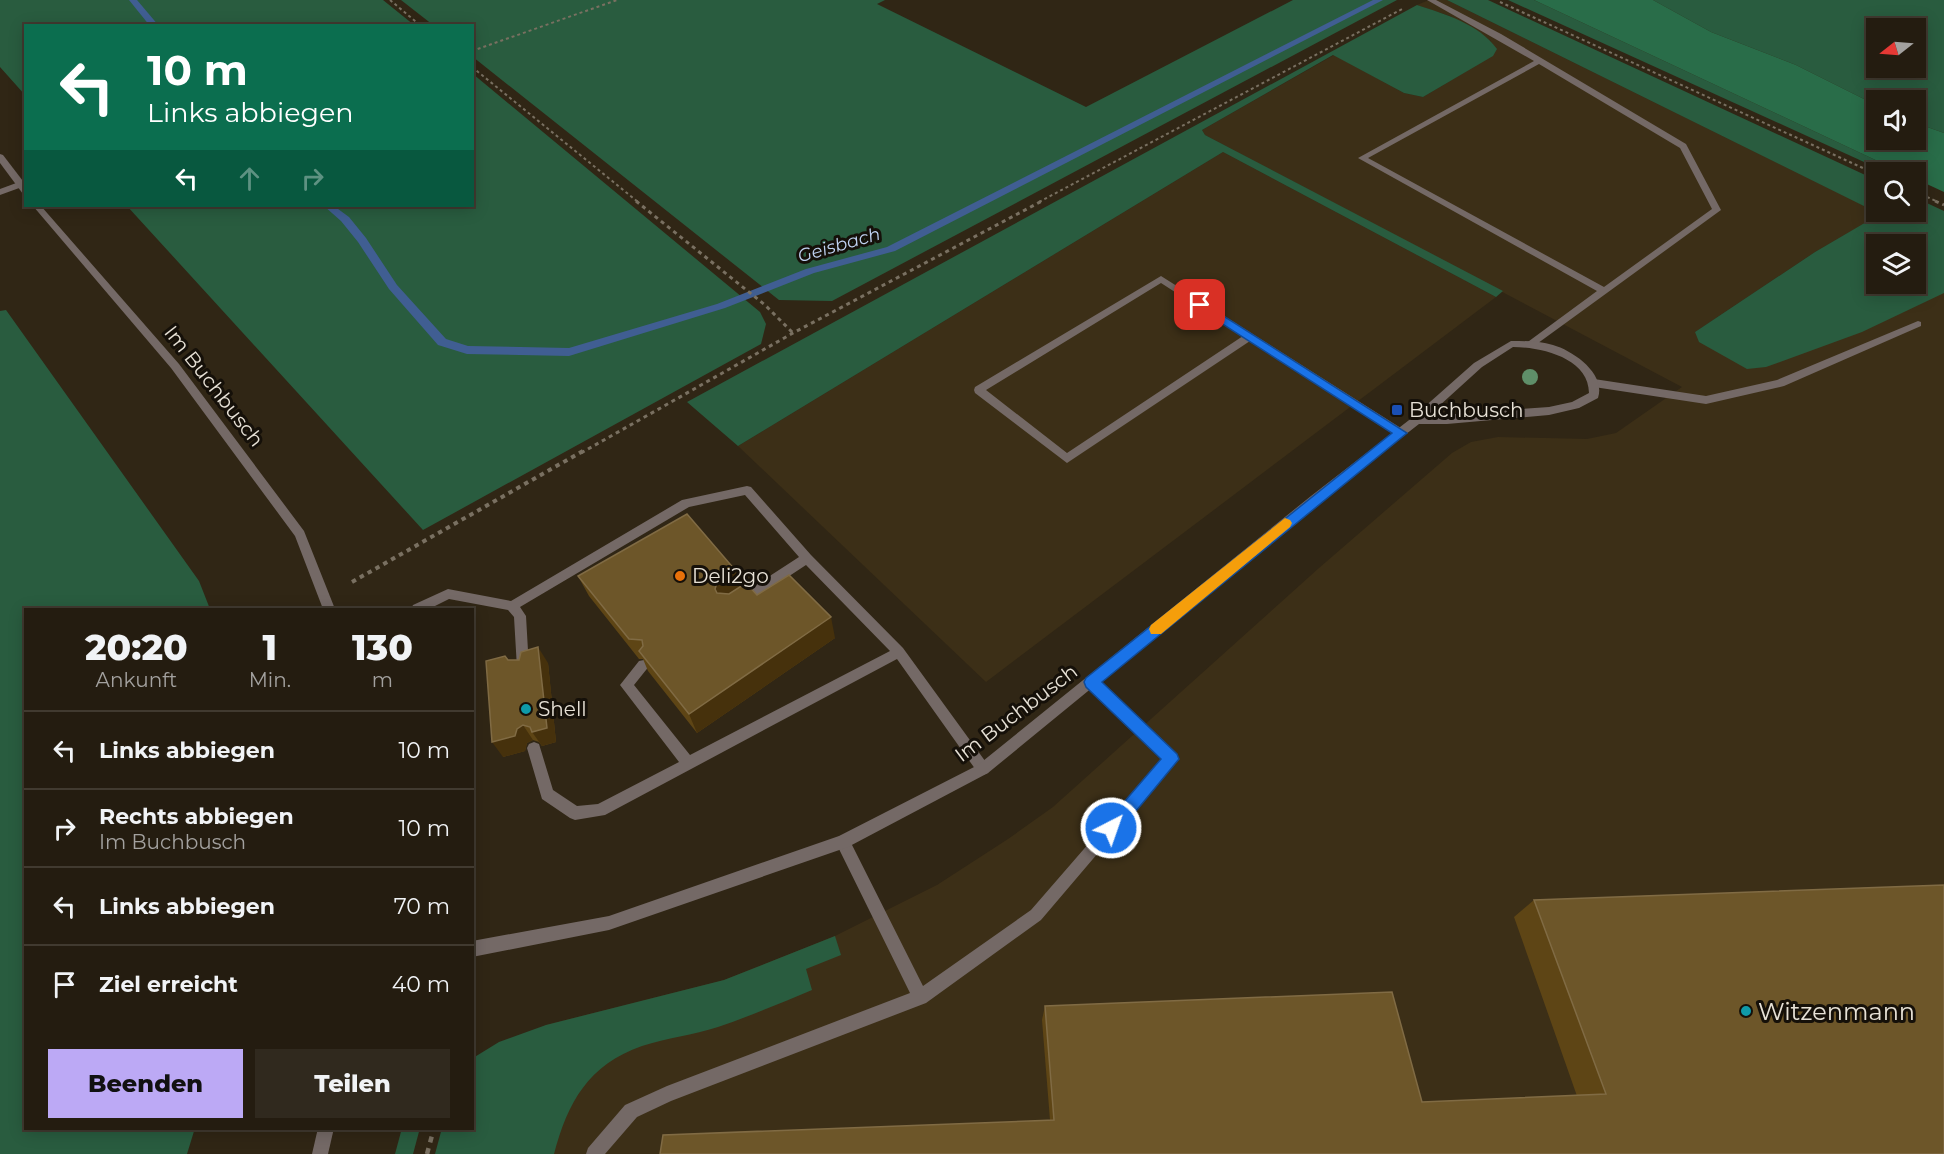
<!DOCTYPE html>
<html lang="de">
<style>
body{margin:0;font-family:Montserrat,sans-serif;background:#30291e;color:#f1f3f6;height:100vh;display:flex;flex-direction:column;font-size:22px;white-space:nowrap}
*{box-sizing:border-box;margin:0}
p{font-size:20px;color:#a3a19f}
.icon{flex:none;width:33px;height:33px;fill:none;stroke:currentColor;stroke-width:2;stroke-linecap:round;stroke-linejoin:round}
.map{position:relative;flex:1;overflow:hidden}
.details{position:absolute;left:24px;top:608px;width:450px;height:522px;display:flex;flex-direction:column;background:#241c10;border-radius:0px;box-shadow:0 3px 15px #0003,0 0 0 2px #413a30}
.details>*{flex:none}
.guide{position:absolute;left:24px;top:24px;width:450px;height:183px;border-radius:0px;box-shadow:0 3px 15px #0003,0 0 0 2px #413a30;background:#0b6e4f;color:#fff;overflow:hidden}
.needle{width:39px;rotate:253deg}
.fabs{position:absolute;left:1866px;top:18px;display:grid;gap:12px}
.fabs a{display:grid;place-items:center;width:60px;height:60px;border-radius:0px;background:#241c10;box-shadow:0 3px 15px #0003,0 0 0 2px #413a30;font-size:30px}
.pin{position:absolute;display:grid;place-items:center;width:51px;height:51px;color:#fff;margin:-26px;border-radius:12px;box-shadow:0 3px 9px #0006}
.me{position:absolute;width:66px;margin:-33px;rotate:41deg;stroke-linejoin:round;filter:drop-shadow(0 0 4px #0008)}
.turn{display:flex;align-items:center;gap:21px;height:126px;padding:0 24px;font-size:27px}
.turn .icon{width:78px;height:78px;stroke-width:2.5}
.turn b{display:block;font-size:42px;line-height:51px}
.lanes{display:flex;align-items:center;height:57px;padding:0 24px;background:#0003;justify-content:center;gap:30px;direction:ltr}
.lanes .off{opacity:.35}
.eta{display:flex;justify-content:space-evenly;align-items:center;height:102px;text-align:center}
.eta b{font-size:36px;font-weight:800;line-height:42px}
.primary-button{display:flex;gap:12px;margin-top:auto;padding:12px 24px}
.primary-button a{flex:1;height:69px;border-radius:0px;background:#bca9f5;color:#111;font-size:24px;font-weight:800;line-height:69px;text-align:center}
.primary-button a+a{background:#30291e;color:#f1f3f6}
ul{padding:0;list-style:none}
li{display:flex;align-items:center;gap:18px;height:78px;padding:0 24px;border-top:2px solid #413a30}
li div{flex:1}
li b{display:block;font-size:22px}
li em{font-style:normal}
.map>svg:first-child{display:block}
.built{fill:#3c2f17}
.green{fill:#295c3f;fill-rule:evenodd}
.forest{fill:#296d49}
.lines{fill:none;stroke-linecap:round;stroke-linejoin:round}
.stream{fill:#405e92;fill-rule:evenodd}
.path-far3{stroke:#797061;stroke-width:2;stroke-dasharray:3 3;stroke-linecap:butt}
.path-far2{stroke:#797061;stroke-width:3;stroke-dasharray:4 4;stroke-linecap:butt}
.path-far1{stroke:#797061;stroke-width:4;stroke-dasharray:4.5 4.5;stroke-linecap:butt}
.path{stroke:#797061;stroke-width:4.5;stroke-dasharray:6 6;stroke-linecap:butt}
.lane{fill:#746966;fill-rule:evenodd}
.street{fill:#746966;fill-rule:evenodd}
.tree{fill:#5f8f69}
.wall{fill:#5e4515}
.shaded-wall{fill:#46310c}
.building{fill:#6d5629;stroke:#806b44;stroke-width:1.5}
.route{fill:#1a73e8;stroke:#114b97;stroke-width:1.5}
.slow{fill:#f59e0b}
.transit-dot{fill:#1a4fb4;stroke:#151009;stroke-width:2}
.food-dot{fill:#e8710a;stroke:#151009;stroke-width:2}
.culture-dot{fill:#0f9aa8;stroke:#151009;stroke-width:2}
.labels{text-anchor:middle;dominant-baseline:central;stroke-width:6;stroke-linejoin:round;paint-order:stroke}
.far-water-label{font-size:18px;font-style:italic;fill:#bfd2f1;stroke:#151009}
.street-label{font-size:20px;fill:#e7e1d6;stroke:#151009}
.poi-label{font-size:20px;fill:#e7e1d6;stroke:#151009;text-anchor:start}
.near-poi-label{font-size:24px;fill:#e7e1d6;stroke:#151009;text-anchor:start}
</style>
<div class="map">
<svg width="1944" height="1154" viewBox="0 0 1944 1154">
<rect width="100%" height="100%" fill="#302615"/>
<g class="built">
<path d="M1429,0h18l434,214 -66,38 -120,80 181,-48h40v-40l28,-16v926h-1504l32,-26 38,-86 36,-17 178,-45 111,-44 102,-51 71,-46 45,-32 266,-239 133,-115 19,-11 27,-5 89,2 29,-6 66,-46 -477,-252 -3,-5 132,-75 70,38 19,4 69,-41 -1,-15 -15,-10 -26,-15 -33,-11z"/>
<path d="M1223,152l273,145 -510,385 -248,-236z"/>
</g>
<g class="green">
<path d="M0,0h383l31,25 -388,1 -1,69 -25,-28z"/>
<path d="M401,0h484l-8,4 209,103 207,-107h104l-565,301 -53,-1 -306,-243 -1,-31 -39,-1z"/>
<path d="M1447,0h41l388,180v32h40v-14l28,13v82l-82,39 -96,35 -19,2 -48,-27 -4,-10 120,-80 65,-38zM1876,244h40v40h-40z"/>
<path d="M1508,0h26l367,172h-15z"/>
<path d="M1653,0h291v133l-28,-10v-23h-40v5l-80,-40 -85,-33zM1876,28h40v40h-40z"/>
<path d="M1417,5c28,9 62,19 80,44l-4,7 -70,41 -19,-4 -71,-38 -131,75 3,5 298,156 -7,6 -273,-145 -485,294 -51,-44z"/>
<path d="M473,74l287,238 6,12 -5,20 -338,186 -296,-324h345z"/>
<path d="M6,310l193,271 11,28h-184v519h169l-8,26h-187v-843z"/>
<path d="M835,936l6,19 -35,14 6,21c-31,13 -62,26 -94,37 -25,8 -51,11 -76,19 -54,19 -74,56 -88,108h-119l7,-26h30l1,-70 26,-16 47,-17 178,-45z"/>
<path d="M402,1128h18l-7,26h-18z"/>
</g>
<path class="forest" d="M1534,0h119l58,32 85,33 80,40v35h40v-17l28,10v59l-28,-13v-7h-15z"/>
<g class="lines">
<g class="stream">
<path d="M129,0h8l22,26h-9z"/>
<path d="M1373,0h10l-488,251 -81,22 -89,35 -156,48 -102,-2 -29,-9 -49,-56 -31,-47 -17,-21 -17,-15h10l15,11 17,21 31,47 49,54 22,7 101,2 148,-44 89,-35 81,-22z"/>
</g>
<g class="path-far3">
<path d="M390,0l31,26"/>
<path d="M1500,2l376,172"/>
<path d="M472,51l145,-51"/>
<path d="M472,67l166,135"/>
<path d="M1916,192l22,10"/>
<path d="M1039,202l365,-194"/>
</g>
<g class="path-far2">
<path d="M636,201l129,104 28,28"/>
<path d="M1935,201l9,4"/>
<path d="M581,453l212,-120 249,-132"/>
</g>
<path class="path-far1" d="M352,582l231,-131"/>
<path class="path" d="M427,1154l7,-26"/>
<g class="lane">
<path d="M1427,0h9l65,34 185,110 35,66 -187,136 -4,1 -5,-3 72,-53 -239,-133 176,-97zM1539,64l141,84 32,61 -108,78 -236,-129z"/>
<path d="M19,182l3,1v4l-22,8v-6z"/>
<path d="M1161,276l243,154 1,3 -1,3h-8l-146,-95 -183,122 -92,-70 -1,-3 1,-3zM1161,283l82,53 -176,117 -81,-63z"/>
<path d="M1918,321l3,1v4l-137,60 -78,18 -112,-17 -5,-4 5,-4 112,17 71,-16z"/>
<path d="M747,486l4,1 60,68 92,93 85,117 2,4 -2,4 -5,2 -5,-2 -81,-114 -292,156 -30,5 -5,-2 -28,-19 -15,-51 2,-4 5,-2 5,2 14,46 24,16 21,-2 81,-42 -59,-77 19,-24 5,-1 5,1 1,4 -16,20 56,70 200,-104 -84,-86 -59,39h-8l-2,-4 2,-4 60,-39 -54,-62 -56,12 -169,100 6,9 3,52 -1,4 -5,1 -5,-1 -1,-4 -3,-51 -6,-7 -59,-11 -20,10h-18l2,-4 35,-16 63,12 171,-101z"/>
<path d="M1091,676l5,2 80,77 2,4 -137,161 -115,83 -255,98 -34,16 -32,37h-19l2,-6 37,-43 42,-19 243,-93 -72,-146 -2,-5 2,-5 5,-2 5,2 75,149 108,-76 131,-151 -76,-73 -1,-4 1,-4z"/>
</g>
<g class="street">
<path d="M0,154l3,1 23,30v9h-3l-23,-31z"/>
<path d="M33,206h8l138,158 125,167 31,78h-12l-28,-73 -124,-168z"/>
<path d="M1511,341c14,0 29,0 42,4 21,6 53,29 45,53l-19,10 -30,7 -102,9h-28l-100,78 -331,271 -140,74 -239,83 -137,27v-16l137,-25 230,-80 139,-71 333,-269 102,-79 61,-54zM1513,347c28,0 76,11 76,46l-17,9 -23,5 -121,9 54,-49z"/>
<path d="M318,1128h16l-6,26h-16z"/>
</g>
</g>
<circle class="tree" cx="1530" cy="377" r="8"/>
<g class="wall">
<path d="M578,576l163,10 94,52 -138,95 -49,-62 -5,-12h-4l-50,-63z"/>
<path d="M508,660l40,3 8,79 -14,4 -3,-4 -6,-2 -6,3 -2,8 -22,6z"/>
<path d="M1534,900l410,254 -894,-34 -8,-100 3,-14 377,96 155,-6 -63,-179z"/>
</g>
<g class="shaded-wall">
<path d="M736,571l6,21 -20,18 -7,-21 2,-6z"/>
<path d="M831,617l4,21 -138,95 -8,-19z"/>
<path d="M538,647l10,16 8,79 -14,4 -10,-14z"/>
<path d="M523,725l10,15 -6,3 -2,8 -22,6 -11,-15z"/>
</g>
<g class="building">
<path d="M687,514l49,57 -19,12 -2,6 2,4 12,1 17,-11 11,12 32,-20 42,42 -142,97 -50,-63 4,-5 -1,-6 -13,-1 -51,-63z"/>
<path d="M538,647l9,81 -15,4 -2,-5 -7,-2 -6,4 -2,7 -23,6 -6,-81 19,-5 3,4h11l2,-8z"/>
<path d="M1944,885v269h-1284l3,-19 391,-15 -9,-114 347,-14 30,110 184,-8 -72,-194z"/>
</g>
<path class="route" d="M1200,301l207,132 -305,249 75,72 2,5 -62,75 -6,2 -5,-2 -3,-6 3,-5 55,-64 -75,-72 -2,-5 2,-4 306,-245 -196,-126 -1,-2z"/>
<path class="slow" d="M1285,518l5,2 2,3 -2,4 -129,107h-10l-2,-5 2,-4z"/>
<rect class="transit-dot" x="1391" y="404" width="12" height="12" rx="3"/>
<circle class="food-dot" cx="680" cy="576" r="6"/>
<g class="culture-dot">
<circle cx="526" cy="709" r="6"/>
<circle cx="1746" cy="1011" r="6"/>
</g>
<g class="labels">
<g class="far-water-label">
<text transform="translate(839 245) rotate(-16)">Geisbach</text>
</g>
<g class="street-label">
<text transform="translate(214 386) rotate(52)">Im Buchbusch</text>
<text transform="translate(1016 713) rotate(-37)">Im Buchbusch</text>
</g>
<g class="poi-label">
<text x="1409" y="410">Buchbusch</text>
<text x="692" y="576">Deli2go</text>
<text x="538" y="709">Shell</text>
</g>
<g class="near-poi-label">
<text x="1758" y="1011">Witzenmann</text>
</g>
</g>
</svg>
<div class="fabs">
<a><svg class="needle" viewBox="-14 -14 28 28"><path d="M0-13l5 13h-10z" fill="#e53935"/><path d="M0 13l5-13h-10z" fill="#a3a19f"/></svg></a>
<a><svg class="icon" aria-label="sound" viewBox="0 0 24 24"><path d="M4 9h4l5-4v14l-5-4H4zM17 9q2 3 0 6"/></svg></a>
<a><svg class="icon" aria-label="search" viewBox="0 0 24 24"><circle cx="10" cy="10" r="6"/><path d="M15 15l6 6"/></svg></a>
<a><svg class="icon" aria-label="layers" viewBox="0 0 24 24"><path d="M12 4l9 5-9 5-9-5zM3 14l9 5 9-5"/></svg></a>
</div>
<div class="pin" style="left:1200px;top:305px;background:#d93025"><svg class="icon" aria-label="arrive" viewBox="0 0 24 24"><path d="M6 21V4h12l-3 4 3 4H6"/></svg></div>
<svg class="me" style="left:1111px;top:828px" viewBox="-20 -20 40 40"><circle r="17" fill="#1a73e8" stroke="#fff" stroke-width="3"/><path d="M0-11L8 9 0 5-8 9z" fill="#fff"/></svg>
<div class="guide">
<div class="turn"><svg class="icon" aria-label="left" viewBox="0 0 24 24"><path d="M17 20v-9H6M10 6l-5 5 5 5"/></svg><div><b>10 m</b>Links abbiegen</div></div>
<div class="lanes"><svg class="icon" aria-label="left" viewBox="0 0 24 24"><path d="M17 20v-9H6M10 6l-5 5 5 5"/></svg><svg class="icon off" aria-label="ahead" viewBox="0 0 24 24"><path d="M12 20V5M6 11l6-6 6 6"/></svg><svg class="icon off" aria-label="right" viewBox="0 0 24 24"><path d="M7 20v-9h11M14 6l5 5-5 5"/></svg></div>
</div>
<section class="details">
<div class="eta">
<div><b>20:20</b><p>Ankunft</p></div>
<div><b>1</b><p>Min.</p></div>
<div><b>130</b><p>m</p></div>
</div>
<ul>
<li><svg class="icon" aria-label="left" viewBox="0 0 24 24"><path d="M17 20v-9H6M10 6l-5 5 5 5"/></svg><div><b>Links abbiegen</b></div><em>10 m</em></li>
<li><svg class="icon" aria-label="right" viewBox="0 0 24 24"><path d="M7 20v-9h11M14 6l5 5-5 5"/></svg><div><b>Rechts abbiegen</b><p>Im Buchbusch</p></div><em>10 m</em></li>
<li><svg class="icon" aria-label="left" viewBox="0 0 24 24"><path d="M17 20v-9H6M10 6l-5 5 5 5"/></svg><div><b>Links abbiegen</b></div><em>70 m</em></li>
<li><svg class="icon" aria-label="arrive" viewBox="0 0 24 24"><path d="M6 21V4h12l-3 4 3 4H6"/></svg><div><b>Ziel erreicht</b></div><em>40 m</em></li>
</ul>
<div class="primary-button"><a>Beenden</a><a>Teilen</a></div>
</section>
</div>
